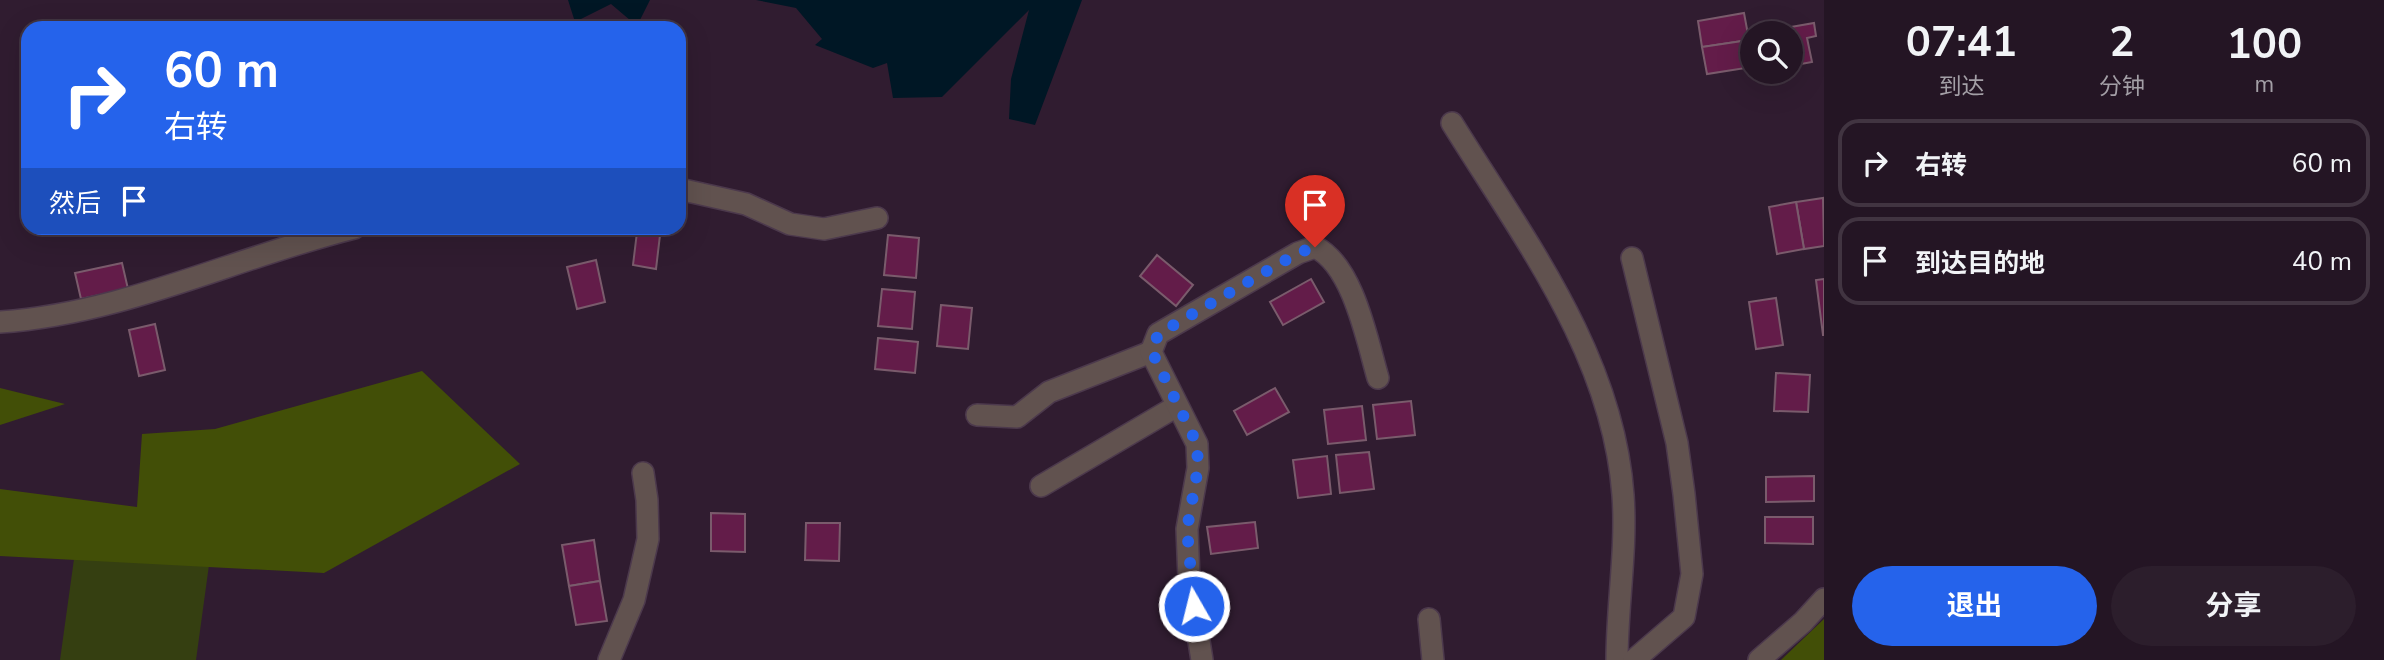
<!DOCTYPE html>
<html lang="zh">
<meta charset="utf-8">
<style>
body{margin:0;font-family:"Nunito Sans","Noto Sans SC",sans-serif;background:#2c1e2c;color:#f1f3f6;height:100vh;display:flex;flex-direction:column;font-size:26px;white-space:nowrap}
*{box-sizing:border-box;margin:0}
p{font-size:23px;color:#a39fa6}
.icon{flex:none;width:38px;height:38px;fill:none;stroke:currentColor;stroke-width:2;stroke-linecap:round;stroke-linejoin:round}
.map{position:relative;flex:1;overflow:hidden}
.side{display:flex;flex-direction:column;background:#241524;width:560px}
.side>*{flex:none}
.guide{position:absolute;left:21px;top:21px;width:665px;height:214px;border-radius:21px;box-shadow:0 7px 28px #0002,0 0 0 2px #413441;background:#2563eb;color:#fff;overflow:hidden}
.tools{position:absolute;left:1740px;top:21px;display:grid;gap:14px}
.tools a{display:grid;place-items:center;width:63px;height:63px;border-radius:50%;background:#241524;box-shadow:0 7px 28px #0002,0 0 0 2px #413441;font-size:35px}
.pin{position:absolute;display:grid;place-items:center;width:60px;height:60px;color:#fff;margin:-72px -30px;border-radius:50% 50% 50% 0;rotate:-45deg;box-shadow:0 0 7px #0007}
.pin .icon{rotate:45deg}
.me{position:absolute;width:77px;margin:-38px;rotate:352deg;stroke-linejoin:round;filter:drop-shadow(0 0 5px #0008)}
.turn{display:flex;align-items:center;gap:24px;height:147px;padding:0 28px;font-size:32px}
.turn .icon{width:91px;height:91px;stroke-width:2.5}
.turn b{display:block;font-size:49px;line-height:60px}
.then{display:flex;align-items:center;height:66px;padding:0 28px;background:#0003;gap:14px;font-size:26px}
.eta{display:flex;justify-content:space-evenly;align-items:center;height:119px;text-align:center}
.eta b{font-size:42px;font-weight:700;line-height:49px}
.button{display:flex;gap:14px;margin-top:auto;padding:14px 28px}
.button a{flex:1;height:80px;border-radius:42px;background:#2563eb;color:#fff;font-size:28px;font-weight:700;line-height:80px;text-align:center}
.button a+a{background:#2c1e2c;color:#f1f3f6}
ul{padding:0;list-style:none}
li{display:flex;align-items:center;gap:21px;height:88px;margin:0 14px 10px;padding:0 14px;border:4px solid #413441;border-radius:21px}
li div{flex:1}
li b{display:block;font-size:26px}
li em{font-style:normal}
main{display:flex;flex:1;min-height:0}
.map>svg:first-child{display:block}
.green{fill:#353f11}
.forest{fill:#424f07}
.water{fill:#001725}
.building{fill:#631c49;stroke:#7a5b6c;stroke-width:2}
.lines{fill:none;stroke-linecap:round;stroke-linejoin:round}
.minor-casing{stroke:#4c394c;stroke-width:24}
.minor{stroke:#61524f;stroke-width:21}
.route{stroke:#2563eb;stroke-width:12;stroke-dasharray:0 21.6}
</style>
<main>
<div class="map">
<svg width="1824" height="660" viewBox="0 0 1824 660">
<rect width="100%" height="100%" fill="#301c30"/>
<path class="green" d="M79,523l133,20 -16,117h-136z"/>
<g class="forest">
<path d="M422,371l98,93 -196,109 -324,-17v-67l137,18 5,-73 73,-5z"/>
<path d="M0,388l65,16 -65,21z"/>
<path d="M1824,619v41h-43z"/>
</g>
<g class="water">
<path d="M568,0h82l-13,26 -26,-22 -36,18z"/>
<path d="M756,0h326l-47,125 -26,-6 2,-40 18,-69 -87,87 -49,1 -6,-35 -14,5 -58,-23 7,-6 -26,-31z"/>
</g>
<g class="building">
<path d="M1744,13l5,27 -47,7 -4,-26z"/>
<path d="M1814,23l2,13 -9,2 5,24 -22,4v-33h-15l-1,-3z"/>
<path d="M1749,40l3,27 -45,7 -5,-27z"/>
<path d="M1823,198l1,48 -20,3 -8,-47z"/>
<path d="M1796,202l8,47 -27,5 -8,-47z"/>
<path d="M637,232l23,3 -4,34 -23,-4z"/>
<path d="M888,235l31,3 -3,40 -32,-3z"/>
<path d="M1157,255l36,30 -17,21 -36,-30z"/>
<path d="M596,260l9,42 -28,7 -10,-42z"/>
<path d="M122,263l6,26 -47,10 -6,-26z"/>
<path d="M1311,279l13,23 -41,23 -13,-23z"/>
<path d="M1824,279v56h-1l-7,-55z"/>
<path d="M882,289l33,3 -3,37 -34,-3z"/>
<path d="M1776,298l7,47 -27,4 -7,-47z"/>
<path d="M941,305l31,3 -4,41 -31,-3z"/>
<path d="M155,324l10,46 -26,6 -10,-46z"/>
<path d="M878,338l40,4 -3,31 -40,-4z"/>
<path d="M1776,373l34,2 -2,37 -34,-1z"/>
<path d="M1275,388l14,24 -42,23 -13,-24z"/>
<path d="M1411,401l4,34 -38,4 -4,-34z"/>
<path d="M1362,406l4,34 -38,4 -4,-34z"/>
<path d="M1369,452l5,37 -34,4 -4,-38z"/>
<path d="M1327,456l4,38 -33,4 -5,-38z"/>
<path d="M1814,476v25l-48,1v-25z"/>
<path d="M711,513l34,1v38l-34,-1z"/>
<path d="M1765,517h48v27l-48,-1z"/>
<path d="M1255,522l3,26 -47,6 -4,-27z"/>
<path d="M806,523h34l-1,38 -34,-1z"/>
<path d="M594,540l6,41 -31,5 -7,-41z"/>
<path d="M600,581l7,40 -31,4 -7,-39z"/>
</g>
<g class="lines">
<defs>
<g id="minor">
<path d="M1452,123c72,116 161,232 171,372 4,54 -6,111 -6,165"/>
<path d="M679,189l67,15 44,20 34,5 53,-11"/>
<path d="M1632,258l45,185 7,51 8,80 -8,43 -50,43"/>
<path d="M0,322c123,-8 236,-65 354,-94"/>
<path d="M977,415l40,2 32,-25 102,-40"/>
<path d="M1041,486l136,-80"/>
<path d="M1429,619l4,41"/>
<path d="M609,660l25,-60 14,-61 -1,-39 -4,-27"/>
<path d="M1202,660l-13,-81 -2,-50 11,-61 -1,-24 -46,-92 7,-18 140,-81 17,-6c38,18 52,93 63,131"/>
<path d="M1759,660l44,-38 21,-23"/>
</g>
</defs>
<use href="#minor" class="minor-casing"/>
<use href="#minor" class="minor"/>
</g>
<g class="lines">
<path class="route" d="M1194,606l-7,-77 11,-61 -1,-24 -45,-92 6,-18 140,-81 17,-6"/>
</g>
</svg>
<div class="tools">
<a><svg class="icon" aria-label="search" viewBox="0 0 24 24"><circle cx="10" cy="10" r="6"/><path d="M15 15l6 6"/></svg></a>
</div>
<div class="pin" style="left:1315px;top:247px;background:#d93025"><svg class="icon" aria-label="arrive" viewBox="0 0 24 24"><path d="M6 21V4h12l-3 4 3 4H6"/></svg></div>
<svg class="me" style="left:1194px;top:606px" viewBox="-20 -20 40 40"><circle r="17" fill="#2563eb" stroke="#fff" stroke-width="3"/><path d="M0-11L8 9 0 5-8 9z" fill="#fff"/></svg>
<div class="guide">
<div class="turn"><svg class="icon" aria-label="right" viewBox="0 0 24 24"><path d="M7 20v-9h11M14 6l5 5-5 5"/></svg><div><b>60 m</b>右转</div></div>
<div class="then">然后<svg class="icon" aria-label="arrive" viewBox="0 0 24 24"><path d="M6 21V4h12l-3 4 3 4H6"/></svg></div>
</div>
</div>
<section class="side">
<div class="eta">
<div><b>07:41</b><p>到达</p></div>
<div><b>2</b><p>分钟</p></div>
<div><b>100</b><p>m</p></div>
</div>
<ul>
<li><svg class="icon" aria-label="right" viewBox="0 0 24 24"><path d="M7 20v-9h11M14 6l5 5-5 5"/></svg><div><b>右转</b></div><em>60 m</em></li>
<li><svg class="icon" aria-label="arrive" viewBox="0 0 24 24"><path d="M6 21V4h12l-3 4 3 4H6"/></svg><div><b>到达目的地</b></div><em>40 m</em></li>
</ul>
<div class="button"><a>退出</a><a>分享</a></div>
</section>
</main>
